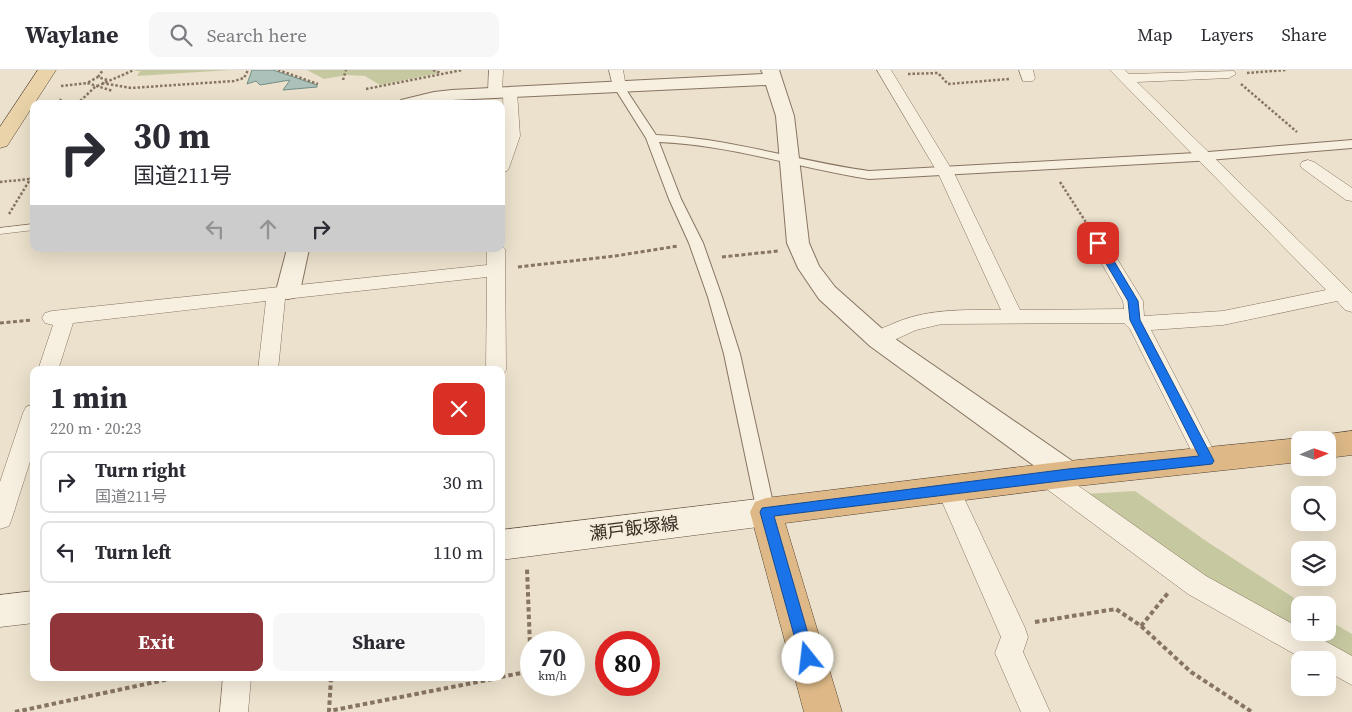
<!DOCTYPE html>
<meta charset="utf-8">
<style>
body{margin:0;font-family:"Source Serif 4","Noto Sans JP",serif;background:#f7f7f7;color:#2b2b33;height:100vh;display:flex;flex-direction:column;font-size:19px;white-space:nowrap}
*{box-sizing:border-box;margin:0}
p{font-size:16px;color:#7c7c81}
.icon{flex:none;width:28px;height:28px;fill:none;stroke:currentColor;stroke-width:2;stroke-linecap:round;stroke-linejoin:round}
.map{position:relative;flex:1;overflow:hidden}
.side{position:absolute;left:30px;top:296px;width:475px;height:315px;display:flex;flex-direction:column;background:#fff;border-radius:10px;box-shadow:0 5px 20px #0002}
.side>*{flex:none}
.hud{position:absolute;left:30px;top:30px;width:475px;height:152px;border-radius:10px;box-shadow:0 5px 20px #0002;background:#fff;color:#2b2b33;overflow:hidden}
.needle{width:32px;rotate:88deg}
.tools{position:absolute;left:1291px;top:361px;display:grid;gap:10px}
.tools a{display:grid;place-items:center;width:45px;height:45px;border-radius:10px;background:#fff;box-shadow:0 5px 20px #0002;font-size:25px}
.speed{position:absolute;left:520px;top:561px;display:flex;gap:10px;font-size:25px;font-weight:700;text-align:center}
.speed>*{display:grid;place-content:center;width:65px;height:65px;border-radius:50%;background:#fff;box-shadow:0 5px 20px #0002;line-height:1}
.speed small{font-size:12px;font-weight:400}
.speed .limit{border:8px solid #d22;background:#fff;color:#111}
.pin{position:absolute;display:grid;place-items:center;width:42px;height:42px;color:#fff;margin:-21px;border-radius:10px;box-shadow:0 2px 8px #0006}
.me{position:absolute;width:55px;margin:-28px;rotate:344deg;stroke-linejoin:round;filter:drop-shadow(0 0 4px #0008)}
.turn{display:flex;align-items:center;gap:18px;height:105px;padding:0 20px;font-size:22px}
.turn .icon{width:65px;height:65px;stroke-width:2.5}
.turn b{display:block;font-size:35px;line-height:42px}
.lanes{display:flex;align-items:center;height:48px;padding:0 20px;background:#0003;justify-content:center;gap:25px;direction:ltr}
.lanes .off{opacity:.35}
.round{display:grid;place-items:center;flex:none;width:52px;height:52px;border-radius:10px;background:#f7f7f7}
.summary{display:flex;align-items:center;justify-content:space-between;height:85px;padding:0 20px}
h1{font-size:30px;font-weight:700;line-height:38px}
.primary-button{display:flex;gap:10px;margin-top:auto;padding:10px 20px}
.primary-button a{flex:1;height:58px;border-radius:10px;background:#91363a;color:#fff;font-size:20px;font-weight:700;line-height:58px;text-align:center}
.primary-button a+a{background:#f7f7f7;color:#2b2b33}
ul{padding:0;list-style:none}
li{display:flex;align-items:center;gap:15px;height:62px;margin:0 10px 8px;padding:0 10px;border:2px solid #e1e1e2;border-radius:10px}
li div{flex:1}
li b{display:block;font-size:19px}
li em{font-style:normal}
header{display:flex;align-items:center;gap:30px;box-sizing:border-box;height:70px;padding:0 25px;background:#fff;border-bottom:1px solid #e1e1e2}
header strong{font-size:24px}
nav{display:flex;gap:28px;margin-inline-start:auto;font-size:18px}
.search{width:350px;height:45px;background:#f7f7f7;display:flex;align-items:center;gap:12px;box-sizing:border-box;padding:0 18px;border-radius:10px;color:#7c7c81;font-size:19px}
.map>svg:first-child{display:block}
.green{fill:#c6c9a0}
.water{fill:#acc1ba;stroke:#738f87}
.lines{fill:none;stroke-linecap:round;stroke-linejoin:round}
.service-casing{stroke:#877461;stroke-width:1}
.pedestrian-casing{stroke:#877461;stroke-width:2}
.minor-casing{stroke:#877461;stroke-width:1}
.tertiary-casing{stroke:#877461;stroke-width:2}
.secondary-casing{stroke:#695644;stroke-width:1}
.primary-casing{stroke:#564334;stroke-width:1}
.trunk-casing{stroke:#564334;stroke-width:1}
.path-far2{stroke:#877461;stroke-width:2.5;stroke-dasharray:2.5 2;stroke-linecap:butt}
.path-far1{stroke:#877461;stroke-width:3;stroke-dasharray:4 2.5;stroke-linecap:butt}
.path{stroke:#877461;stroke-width:4;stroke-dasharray:4.5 3;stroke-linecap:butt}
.service{fill:#f7efdf;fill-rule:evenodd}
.pedestrian{fill:#f7efdf;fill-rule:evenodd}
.minor{fill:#f7efdf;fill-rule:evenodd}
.tertiary{fill:#f7efdf;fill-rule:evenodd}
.secondary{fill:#f7efdf;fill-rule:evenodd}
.primary{fill:#ead3a8;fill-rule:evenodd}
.trunk{fill:#deb987;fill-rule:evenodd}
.route{fill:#1a73e8;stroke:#114b97}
.labels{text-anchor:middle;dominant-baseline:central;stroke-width:4;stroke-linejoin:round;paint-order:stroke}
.street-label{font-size:18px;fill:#392d23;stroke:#f3ecdb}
</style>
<header>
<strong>Waylane</strong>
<div class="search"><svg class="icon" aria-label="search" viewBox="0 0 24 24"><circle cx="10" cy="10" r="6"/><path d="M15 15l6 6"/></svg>Search here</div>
<nav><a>Map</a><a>Layers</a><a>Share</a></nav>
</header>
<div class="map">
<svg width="1352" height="642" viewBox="0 0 1352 642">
<rect width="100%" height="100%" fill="#ebe1cc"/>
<g class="green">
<path d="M137,0h93l-93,6 3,-5h-6z"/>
<path d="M307,0h129l3,3 -59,12 -15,-9 -18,-1 -23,4z"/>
<path d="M1135,421l74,52 96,62h-5v27h28v-12l24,14v29l-99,-54 -168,-115z"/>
</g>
<path class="water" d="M252,0h21l44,15v2l-34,3 7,-10 -30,5 -4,-4 -9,3z"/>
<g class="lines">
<defs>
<path id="service" d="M34,154v6l-34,4v-6z"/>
<path id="pedestrian" d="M619,14l4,1 33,50c74,3 140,26 213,36l327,-18 156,-13v8l-156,13 -327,18c-71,-11 -138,-34 -210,-37l22,57 22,44 19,54 18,57 35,158 -3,6 -6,2 -6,-2 -3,-6 -33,-158 -16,-57 -19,-54 -20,-44 -23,-61 -32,-51z"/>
<g id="minor">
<path d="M489,0h14l-1,23 -2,3h-10l-2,-3z"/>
<path d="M609,0h14l3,17 -2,3h-10z"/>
<path d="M877,0h14l64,105 65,135 104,-1 -1,-8 -33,-58 3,-4 6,-2 6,2 38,62 1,15 79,-5 103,-21 -216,-220h15l4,4 105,-3 2,3 -7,4 -92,4 215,211v19l-7,-2 -8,-9 -114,24 -72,5 68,131 -3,7 -8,3 -8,-3 -70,-139 -6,-6 -182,1 -26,6 -37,17 -7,-2 -3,-5c4,-8 13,-12 21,-15 36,-17 73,-15 111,-15l-62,-135z"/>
<path d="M1019,0h14l2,8 -2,3h-10z"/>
<path d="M510,18l5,1 2,3 3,44 -11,32 -2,3 -6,2v-28l3,-9 -1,-44 2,-3z"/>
<path d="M1308,90l6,2 38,26v13l-6,-1 -44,-32 -2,-3 2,-3z"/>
<path d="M501,175l4,4 1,121 -5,6v-6h-15l1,-93 -202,22 -7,71h-20l8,-69 -193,22 -15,47h-20l15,-45 -8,-2 -3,-5 3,-5 7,-2 435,-46v-16h14z"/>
<path d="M34,334v45l-22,69 -3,8 -9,3v-47l23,-69 3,-6z"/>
<path d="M1048,397l8,3 150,106 94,52v4h9l43,24v29l-24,-13v-12h-23l-117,-66 -148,-110 -4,-7 4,-7z"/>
<path d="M949,410l8,3 68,145 3,9 -5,15 27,60h-29l-26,-59 6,-16 -64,-147 4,-7z"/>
<path d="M223,608h28l-3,34h-28z"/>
</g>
<g id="tertiary">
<path d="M761,0h18l15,46 15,127 10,23 16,21 53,47 190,131 4,9 -4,9 -10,3 -10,-3 -188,-137 -51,-47 -21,-31 -11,-25 -11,-127 -10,-31 -314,15 -23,4h-31l3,-4 33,-8 18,-2 311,-16z"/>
<path d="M287,179h22l-9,42 -4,6 -8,2 -8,-2 -4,-6z"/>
</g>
<g id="secondary">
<path d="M766,428l11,4 5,10 -5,10 -11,4 -265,34v-30z"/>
<path d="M34,521v32l-34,4v-32z"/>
</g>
<path id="primary" d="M38,0h18l-49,76 -7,2v-21z"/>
<g id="trunk">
<path d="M1352,361v24l-24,3v-18h-12l2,-2 10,-4z"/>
<path d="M1300,368l6,2h-6v22l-232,25 -283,36 57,189h-38l-54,-200 5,-10 11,-4 302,-37z"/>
</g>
</defs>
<use href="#service" class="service-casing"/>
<use href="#pedestrian" class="pedestrian-casing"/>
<use href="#minor" class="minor-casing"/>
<use href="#tertiary" class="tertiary-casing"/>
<use href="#secondary" class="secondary-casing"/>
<use href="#primary" class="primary-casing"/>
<use href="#trunk" class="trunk-casing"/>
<g class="path-far2">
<path d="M278,0l40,14"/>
<path d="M433,0l8,3"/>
<path d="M1247,3l39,-3"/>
<path d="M908,4l30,-1 10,11 61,-5"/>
<path d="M98,7l5,-7"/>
<path d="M107,10l-9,-3 -11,6 26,8"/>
<path d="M343,10l3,-10"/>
<path d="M102,13l29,5 103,-7 10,-3 4,-8"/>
<path d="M1241,14l56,48"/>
<path d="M61,16l26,-3"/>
<path d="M366,19l96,-19"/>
<path d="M58,34l3,-5"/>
<path d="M77,34l18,-17 39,-17"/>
<path d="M0,112l30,-3"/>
<path d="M1060,112l29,45"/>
<path d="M9,144l25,-41"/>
</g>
<g class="path-far1">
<path d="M722,187l56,-6"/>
<path d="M518,197l97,-11 63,-10"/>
<path d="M0,253l32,-3"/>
</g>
<g class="path">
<path d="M1035,552l81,-13 25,17 50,46 61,40"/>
<path d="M1141,556l27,-33"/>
<path d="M501,607l30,-6 -4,-102"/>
<path d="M331,608l-2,33 169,-33"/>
<path d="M15,642l159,-34"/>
</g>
<use href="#service" class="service"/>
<use href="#pedestrian" class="pedestrian"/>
<use href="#minor" class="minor"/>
<use href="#tertiary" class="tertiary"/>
<use href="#secondary" class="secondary"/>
<use href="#primary" class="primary"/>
<use href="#trunk" class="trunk"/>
</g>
<path class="route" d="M1098,170l4,1 36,60 2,19 72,137 2,4 -2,3 -144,16 -294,36 41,142 -2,6 -5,2 -6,-2 -42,-152 2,-4 306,-39 131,-13 -69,-136 -2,-19 -34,-58z"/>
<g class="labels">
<g class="street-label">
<text transform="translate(634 458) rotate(-7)">瀬戸飯塚線</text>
</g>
</g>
</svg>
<div class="tools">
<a><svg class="needle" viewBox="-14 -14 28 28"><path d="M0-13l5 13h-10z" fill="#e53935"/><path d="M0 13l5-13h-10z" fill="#7c7c81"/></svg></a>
<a><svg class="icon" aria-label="search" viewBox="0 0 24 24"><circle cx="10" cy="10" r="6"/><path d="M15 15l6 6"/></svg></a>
<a><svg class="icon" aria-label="layers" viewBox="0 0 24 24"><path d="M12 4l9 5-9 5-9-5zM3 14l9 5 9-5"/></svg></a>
<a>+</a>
<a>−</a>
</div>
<div class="speed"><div>70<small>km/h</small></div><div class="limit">80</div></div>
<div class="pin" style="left:1098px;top:173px;background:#d93025"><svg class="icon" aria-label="arrive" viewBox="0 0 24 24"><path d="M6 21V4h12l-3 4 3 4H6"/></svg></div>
<svg class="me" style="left:808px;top:588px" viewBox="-20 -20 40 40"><circle r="19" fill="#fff"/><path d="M0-13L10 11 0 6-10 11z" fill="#1a73e8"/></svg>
<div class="hud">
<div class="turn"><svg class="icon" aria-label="right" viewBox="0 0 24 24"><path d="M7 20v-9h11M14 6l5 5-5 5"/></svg><div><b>30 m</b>国道211号</div></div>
<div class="lanes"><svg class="icon off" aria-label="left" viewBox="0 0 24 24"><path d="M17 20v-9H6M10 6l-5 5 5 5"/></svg><svg class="icon off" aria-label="ahead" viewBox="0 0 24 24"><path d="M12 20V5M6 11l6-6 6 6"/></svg><svg class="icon" aria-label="right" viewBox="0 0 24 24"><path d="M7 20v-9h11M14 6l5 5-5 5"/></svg></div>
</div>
<section class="side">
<div class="summary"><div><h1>1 min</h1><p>220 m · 20:23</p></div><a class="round" style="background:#d93025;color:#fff"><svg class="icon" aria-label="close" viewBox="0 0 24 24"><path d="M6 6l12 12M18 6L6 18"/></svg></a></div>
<ul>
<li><svg class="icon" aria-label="right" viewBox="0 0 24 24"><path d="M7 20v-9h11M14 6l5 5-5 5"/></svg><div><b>Turn right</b><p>国道211号</p></div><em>30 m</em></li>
<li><svg class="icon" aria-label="left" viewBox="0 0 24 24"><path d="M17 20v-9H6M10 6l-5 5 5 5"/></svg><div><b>Turn left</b></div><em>110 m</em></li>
</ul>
<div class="primary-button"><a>Exit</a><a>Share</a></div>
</section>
</div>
